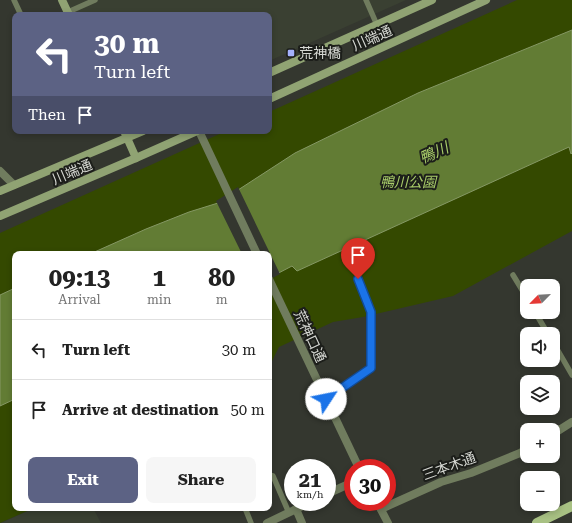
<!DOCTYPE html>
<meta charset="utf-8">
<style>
body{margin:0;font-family:"Roboto Serif","Noto Sans JP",serif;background:#f6f6f6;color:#222;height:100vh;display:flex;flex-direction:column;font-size:15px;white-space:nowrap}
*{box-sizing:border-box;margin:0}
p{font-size:13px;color:#767676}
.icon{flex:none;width:22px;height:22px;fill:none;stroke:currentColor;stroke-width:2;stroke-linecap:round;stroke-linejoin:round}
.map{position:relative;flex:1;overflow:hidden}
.drawer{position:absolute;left:12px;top:251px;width:260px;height:260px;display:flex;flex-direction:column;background:#fff;border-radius:8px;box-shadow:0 2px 6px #0003}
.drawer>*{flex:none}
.top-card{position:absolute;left:12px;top:12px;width:260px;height:122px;border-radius:8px;box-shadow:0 2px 6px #0003;background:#5c6284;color:#fff;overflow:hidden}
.needle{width:26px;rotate:246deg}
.tools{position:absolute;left:520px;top:279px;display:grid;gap:8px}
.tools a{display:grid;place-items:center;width:40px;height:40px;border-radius:8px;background:#fff;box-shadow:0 2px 6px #0003;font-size:20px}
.speed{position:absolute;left:284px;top:459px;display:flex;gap:8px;font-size:20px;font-weight:700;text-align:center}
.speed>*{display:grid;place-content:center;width:52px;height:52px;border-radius:50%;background:#fff;box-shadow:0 2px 6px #0003;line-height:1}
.speed small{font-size:10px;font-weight:400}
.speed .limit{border:6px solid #d22;background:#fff;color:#111}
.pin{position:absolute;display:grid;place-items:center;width:34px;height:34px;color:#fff;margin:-41px -17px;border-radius:50% 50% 50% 0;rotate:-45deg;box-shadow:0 0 4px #0007}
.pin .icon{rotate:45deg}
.me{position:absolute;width:44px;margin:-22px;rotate:56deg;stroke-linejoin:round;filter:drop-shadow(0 0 3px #0008)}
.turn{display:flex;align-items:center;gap:14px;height:84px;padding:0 16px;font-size:18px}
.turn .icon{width:52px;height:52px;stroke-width:2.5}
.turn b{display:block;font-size:28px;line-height:34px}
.then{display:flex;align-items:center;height:38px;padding:0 16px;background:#0003;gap:8px;font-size:15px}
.eta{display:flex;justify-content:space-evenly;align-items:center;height:68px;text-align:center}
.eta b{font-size:24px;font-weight:700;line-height:28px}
.action{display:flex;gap:8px;margin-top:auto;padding:8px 16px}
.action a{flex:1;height:46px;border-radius:8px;background:#5c6284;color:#fff;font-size:16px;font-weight:700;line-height:46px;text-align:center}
.action a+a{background:#f6f6f6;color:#222}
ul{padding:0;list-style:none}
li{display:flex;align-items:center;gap:12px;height:60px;padding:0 16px;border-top:1px solid #e0e0e0}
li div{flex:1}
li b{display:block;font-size:15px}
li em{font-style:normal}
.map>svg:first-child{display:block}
.built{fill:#3a4032}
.green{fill:#344900}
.water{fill:#627c34;stroke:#859864}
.pier{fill:#34372f}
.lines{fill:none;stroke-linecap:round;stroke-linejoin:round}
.lane{stroke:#707c5e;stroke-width:5.5}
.street{stroke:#707c5e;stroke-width:8}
.secondary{stroke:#90a373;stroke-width:8}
.primary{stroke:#a8c183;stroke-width:10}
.route-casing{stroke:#114b97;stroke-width:10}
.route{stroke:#1a73e8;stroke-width:7}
.poi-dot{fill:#a4b1fc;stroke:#1c1e1a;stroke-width:1.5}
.labels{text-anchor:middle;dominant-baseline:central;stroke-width:4;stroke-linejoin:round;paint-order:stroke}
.street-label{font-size:14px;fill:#d6d8d3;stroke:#1c1e1a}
.poi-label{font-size:14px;fill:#d6d8d3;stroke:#1c1e1a;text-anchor:start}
.park-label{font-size:14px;font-style:italic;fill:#a9cd6a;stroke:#1c1e1a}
.water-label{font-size:15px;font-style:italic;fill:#a9cd6a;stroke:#1c1e1a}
</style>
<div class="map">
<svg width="572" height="523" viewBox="0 0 572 523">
<rect width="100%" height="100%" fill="#34372f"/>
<g class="built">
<path d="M62,0h344l-137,61v-46h-199z"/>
<path d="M34,508h59l8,15h-100z"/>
</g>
<path class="green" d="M517,0h55v231l-119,65 -90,21 -30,5 -54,25 -7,14 -3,2v-109h-254v254h19l-34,15v-290l226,-102h43v-19z"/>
<g class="water">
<path d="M572,30v123l-1,1 -2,-7 -272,124 -5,-5 -23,12v-24h-179l56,-25 43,-17 29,-9 77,-50 123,-60z"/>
<path d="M15,288v111l-15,7v-111z"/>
</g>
<path class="pier" d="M238,187l42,87 -11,6v-26h-27l-26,-53z"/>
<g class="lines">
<g class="lane">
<path d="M14,0l7,15"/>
<path d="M366,0l11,25"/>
<path d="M68,12l27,-12"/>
<path d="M513,275l14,23"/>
<path d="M535,312l13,22"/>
<path d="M553,342l19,33"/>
<path d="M269,475l4,1 16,37"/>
<path d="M245,508l6,15"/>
</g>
<g class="street">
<path d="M199,131l58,123"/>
<path d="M0,171l14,14"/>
<path d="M269,279l90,189"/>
<path d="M326,399l45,-31v-56l-13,-33"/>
<path d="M553,434l19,-12"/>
<path d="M327,494l26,-12"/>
<path d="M377,502l11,21"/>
<path d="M296,509l6,14"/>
<path d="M381,509l60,-27 30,-9 49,-20 7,-4"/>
<path d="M267,523l44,-21"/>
</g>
<g class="secondary">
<path d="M62,0l7,15"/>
<path d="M269,73l163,-73"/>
<path d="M269,99l217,-99"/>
<path d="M124,131l12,27"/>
<path d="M0,191l143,-60"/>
<path d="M0,216l136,-58 61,-27"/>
</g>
<path class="primary" d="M537,523l35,-17"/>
</g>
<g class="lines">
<defs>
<path id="route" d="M326,399l45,-31v-56l-13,-33"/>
</defs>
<use href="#route" class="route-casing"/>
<use href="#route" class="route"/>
</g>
<rect class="poi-dot" x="287" y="49" width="8" height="8" rx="2"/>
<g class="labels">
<g class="street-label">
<text transform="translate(372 38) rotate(-24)">川端通</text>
<text transform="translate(72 172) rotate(-23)">川端通</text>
<text transform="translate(310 336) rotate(65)">荒神口通</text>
<text transform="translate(449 466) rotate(-20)">三本木通</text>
</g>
<g class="poi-label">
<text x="299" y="53">荒神橋</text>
</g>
<g class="park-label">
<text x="408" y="182">鴨川公園</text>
</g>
<g class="water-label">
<text transform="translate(434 153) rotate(-24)">鴨川</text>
</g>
</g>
</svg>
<div class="tools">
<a><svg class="needle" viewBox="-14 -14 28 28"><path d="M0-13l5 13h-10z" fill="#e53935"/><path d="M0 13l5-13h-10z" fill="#767676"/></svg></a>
<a><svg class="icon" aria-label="sound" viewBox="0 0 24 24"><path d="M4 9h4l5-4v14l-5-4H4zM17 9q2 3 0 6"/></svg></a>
<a><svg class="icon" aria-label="layers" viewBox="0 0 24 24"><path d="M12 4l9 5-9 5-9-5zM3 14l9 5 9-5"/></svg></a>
<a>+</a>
<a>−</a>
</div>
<div class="speed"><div>21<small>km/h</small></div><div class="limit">30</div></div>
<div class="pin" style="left:358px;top:279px;background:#d93025"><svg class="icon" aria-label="arrive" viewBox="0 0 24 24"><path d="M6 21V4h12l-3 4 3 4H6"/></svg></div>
<svg class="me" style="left:326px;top:399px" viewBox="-20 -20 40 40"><circle r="19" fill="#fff"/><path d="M0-13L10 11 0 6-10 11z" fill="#1a73e8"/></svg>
<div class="top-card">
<div class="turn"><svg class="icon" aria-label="left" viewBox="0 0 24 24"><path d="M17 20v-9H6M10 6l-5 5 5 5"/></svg><div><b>30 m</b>Turn left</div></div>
<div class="then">Then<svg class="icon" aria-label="arrive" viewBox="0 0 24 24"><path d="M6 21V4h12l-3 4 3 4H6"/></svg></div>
</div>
<section class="drawer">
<div class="eta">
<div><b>09:13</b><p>Arrival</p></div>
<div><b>1</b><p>min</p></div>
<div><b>80</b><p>m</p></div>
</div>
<ul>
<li><svg class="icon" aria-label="left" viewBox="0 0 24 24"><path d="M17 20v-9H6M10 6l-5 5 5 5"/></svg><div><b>Turn left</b></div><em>30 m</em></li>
<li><svg class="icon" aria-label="arrive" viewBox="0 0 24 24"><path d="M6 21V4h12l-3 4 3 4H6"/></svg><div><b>Arrive at destination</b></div><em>50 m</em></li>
</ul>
<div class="action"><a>Exit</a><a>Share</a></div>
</section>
</div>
